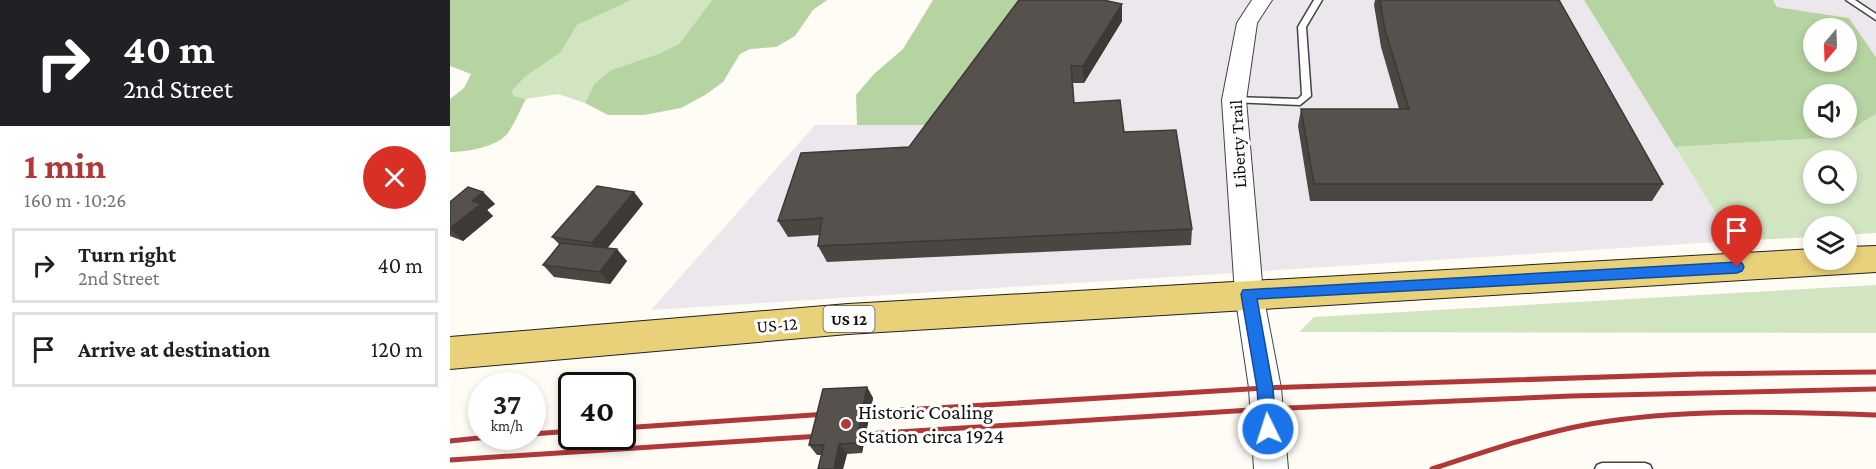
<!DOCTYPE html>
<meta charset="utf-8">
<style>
body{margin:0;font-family:"Crimson Pro",serif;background:#f6f6f6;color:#202124;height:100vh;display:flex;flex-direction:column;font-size:22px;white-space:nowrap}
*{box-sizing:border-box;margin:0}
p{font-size:20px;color:#757577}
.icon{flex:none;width:33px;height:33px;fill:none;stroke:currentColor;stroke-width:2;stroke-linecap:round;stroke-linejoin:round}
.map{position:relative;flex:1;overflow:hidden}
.details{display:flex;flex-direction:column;background:#fff;width:450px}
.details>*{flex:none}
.guide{background:#202124;color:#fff;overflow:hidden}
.needle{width:39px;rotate:199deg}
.controls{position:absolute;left:1353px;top:18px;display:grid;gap:12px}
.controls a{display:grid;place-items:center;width:54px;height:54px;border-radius:50%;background:#fff;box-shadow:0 3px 9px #0003;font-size:30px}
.speed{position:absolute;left:18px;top:372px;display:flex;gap:12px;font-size:30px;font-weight:700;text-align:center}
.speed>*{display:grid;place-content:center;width:78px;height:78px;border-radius:50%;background:#fff;box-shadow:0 3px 9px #0003;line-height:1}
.speed small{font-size:15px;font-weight:400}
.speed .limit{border:3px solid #111;border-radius:9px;background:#fff;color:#111}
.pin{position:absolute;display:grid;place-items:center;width:51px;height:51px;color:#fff;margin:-62px -26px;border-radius:50% 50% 50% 0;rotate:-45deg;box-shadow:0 0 6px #0007}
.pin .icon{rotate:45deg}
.me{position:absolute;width:66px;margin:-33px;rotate:356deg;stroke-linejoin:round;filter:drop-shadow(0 0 4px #0008)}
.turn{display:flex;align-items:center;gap:21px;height:126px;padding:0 24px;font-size:27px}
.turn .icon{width:78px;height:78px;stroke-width:2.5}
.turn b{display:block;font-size:42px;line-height:51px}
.round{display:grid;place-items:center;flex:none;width:63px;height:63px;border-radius:32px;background:#f6f6f6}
.overview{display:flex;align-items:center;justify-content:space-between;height:102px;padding:0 24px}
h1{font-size:36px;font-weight:700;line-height:45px;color:#b03839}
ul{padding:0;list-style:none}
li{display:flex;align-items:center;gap:18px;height:75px;margin:0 12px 9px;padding:0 12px;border:3px solid #e0e0e0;border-radius:0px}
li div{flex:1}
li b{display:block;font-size:22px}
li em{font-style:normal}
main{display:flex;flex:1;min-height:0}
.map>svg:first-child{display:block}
.industrial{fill:#ece6ed}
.green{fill:#d2e5c1;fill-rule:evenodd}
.forest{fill:#b6d4a2;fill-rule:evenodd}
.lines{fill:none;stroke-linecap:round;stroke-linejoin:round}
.service-casing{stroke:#434343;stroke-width:3}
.tertiary-casing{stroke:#434343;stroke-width:2}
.primary-casing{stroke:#212121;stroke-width:2}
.service{fill:#fff;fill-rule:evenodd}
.tertiary{fill:#fff;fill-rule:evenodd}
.primary{fill:#e8d179;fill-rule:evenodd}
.rail{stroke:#b03839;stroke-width:5}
.wall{fill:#4b4642}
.shaded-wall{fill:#3d3936}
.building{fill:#57514d;stroke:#3d3936;stroke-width:1.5}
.route{fill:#1a73e8;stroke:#114b97;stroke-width:1.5}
.poi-dot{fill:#b03839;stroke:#fff;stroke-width:2}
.labels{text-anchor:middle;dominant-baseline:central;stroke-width:6;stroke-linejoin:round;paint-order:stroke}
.shield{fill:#fff;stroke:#585858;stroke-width:1.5}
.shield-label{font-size:16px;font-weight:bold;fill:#101010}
.street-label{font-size:18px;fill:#101010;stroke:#fff}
.near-poi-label{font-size:21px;fill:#101010;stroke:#fff;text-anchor:start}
</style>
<main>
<section class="details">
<div class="guide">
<div class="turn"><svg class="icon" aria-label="right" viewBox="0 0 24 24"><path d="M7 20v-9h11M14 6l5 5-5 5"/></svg><div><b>40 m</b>2nd Street</div></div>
</div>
<div class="overview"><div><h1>1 min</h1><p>160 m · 10:26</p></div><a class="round" style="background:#d93025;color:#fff"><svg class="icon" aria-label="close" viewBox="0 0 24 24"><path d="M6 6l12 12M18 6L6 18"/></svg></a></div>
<ul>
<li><svg class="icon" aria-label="right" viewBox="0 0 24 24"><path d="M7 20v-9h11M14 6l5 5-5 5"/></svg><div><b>Turn right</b><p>2nd Street</p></div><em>40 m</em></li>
<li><svg class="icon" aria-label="arrive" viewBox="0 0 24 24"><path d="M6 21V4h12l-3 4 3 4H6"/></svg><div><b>Arrive at destination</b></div><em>120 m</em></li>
</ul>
</section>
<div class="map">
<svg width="1426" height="469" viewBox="0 0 1426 469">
<rect width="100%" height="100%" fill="#fefcf4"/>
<g class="industrial">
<path d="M576,0h558l149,241 -1082,69 164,-185h118z"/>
<path d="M1323,0h103v57l-27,-39 -72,-11z"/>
</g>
<g class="green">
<path d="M182,0h80l-33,44 -21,10 -47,16 -17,14 -9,19 -27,-9 -32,5 -12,-3 -4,-5 15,-14 36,-25 16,-27z"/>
<path d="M1426,114v119l-29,2 -1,-9h-32l-1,11 -80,4 -58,-94 164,-10zM1364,160h32v34h-32z"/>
<path d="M1426,285v48l-577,-1 15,-15z"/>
</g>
<g class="forest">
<path d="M0,0h182l-55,25 -16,27 -36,25 -14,14 3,5 12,3c-6,11 -11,24 -18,34 -11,14 -41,19 -58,19v-53l14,-11 7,-14 -21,-8z"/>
<path d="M262,0h115l-14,10 -18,26 -19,11 -26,2 -10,5 -17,28 -18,13 -24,13 -37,7h-36l-23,-12 9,-19 17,-14 47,-16 21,-10z"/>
<path d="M483,0h93l-93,125h-76l-1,-30 18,-21 29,-25z"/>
<path d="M1134,0h189l4,7 72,11 27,39v57l-37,23 -164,10zM1364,28h32v34h-32zM1364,94h32v34h-32z"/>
</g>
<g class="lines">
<defs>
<g id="service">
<path d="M864,0h8l-16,27 5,69 -11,9 -69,-3 -2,-2 5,-3 64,2 4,-4 -4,-68z"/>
<path d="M1396,0h9l21,14v6z"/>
<path d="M1152,463h43l5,2 2,4h-57l2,-4z"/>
</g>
<path id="tertiary" d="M802,0h20l-15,23 -11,77 17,194 18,94 7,81h-34l-5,-81 -14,-94 -13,-194 15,-77z"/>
<path id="primary" d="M1426,246v26l-1028,62 -398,35v-32l398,-33 966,-55v11h32v-13z"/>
</defs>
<use href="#service" class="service-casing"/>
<use href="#tertiary" class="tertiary-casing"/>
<use href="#primary" class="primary-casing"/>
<use href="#service" class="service"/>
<use href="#tertiary" class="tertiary"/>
<use href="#primary" class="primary"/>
<g class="rail">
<path d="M420,412l395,-24 433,-14 178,-2"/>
<path d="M172,428l205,-14"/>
<path d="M82,434l40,-3"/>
<path d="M416,434l401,-25 304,-13 305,-7"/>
<path d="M0,441l48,-5"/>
<path d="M0,460l371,-24"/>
<path d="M982,469c52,-17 104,-35 158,-45 94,-16 191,-12 286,-9"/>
</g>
</g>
<g class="wall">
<path d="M925,0h184l104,184 -11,17h-342l-12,-75 3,-17h98l-18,-62 -7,-42z"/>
<path d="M672,4v17l-38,62h-11l1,20 50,29 68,97 -1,16 -364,17 -9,-16 2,-11 -32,2 -10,-16 131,-74z"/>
<path d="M33,192l12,12 -8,6 6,6 -30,25 -13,-5v-34z"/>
<path d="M184,192l9,12 -36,44 20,13 -17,23 -56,-7 -11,-12 16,-21 -7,-7z"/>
<path d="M417,387l6,11 -11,55 -15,1 -4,15h-25l3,-14h-4l-8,-10z"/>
</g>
<g class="shaded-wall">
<path d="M672,4v17l-38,62 -1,-17z"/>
<path d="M33,192l12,12 -8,6 6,6 -30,25 -12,-12 21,-28z"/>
<path d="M184,192l9,12 -41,51 -10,-12z"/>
<path d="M167,249l10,12 -17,23 -10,-12z"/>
<path d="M417,387l6,11 -11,55 -6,-10z"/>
<path d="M389,444l8,10 -4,15h-9z"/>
</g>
<g class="building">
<path d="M569,0h84l19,4 -39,62h-12l3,37 46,-3 4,32 52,-2 16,99 -374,17 4,-28 -44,3 23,-68 108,-6z"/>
<path d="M930,0h179l104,184h-349l-13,-75h108l-24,-79z"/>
<path d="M147,186l37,6 -42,51 -40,-6z"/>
<path d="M18,187l15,5 -11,9 9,3 -31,24v-26z"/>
<path d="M111,243l56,6 -17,23 -57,-7z"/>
<path d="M417,387l-11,56 -17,1 -5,25h-16l6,-24h-15l14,-56z"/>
</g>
<path class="route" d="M1287,262l5,1 2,4 -2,4 -5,2 -480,26 16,89 3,41 -2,5 -6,3 -6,-3 -2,-5 -3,-41 -16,-94 2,-4z"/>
<circle class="poi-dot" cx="396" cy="424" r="6"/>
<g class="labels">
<rect class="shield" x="373.5" y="306" width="51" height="26" rx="4.5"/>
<g class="shield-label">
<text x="399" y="319">US 12</text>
</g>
<g class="street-label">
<text transform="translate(788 144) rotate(-93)">Liberty Trail</text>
<text transform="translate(327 325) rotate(-5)">US-12</text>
</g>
<g class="near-poi-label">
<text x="408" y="412">Historic Coaling<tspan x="408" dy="24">Station circa 1924</tspan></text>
</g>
</g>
</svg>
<div class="controls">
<a><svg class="needle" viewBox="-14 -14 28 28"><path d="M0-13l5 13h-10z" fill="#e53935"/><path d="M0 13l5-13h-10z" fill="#757577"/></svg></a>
<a><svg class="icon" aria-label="sound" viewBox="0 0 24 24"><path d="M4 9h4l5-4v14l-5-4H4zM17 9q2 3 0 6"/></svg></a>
<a><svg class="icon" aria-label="search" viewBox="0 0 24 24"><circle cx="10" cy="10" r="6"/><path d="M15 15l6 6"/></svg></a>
<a><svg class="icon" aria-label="layers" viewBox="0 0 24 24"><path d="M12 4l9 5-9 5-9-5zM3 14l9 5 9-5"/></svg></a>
</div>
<div class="speed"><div>37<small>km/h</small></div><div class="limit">40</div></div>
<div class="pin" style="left:1287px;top:267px;background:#d93025"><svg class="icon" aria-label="arrive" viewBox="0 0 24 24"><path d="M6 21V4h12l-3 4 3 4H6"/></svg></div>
<svg class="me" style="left:818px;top:429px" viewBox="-20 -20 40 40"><circle r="17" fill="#1a73e8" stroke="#fff" stroke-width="3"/><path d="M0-11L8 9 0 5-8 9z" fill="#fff"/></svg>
</div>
</main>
